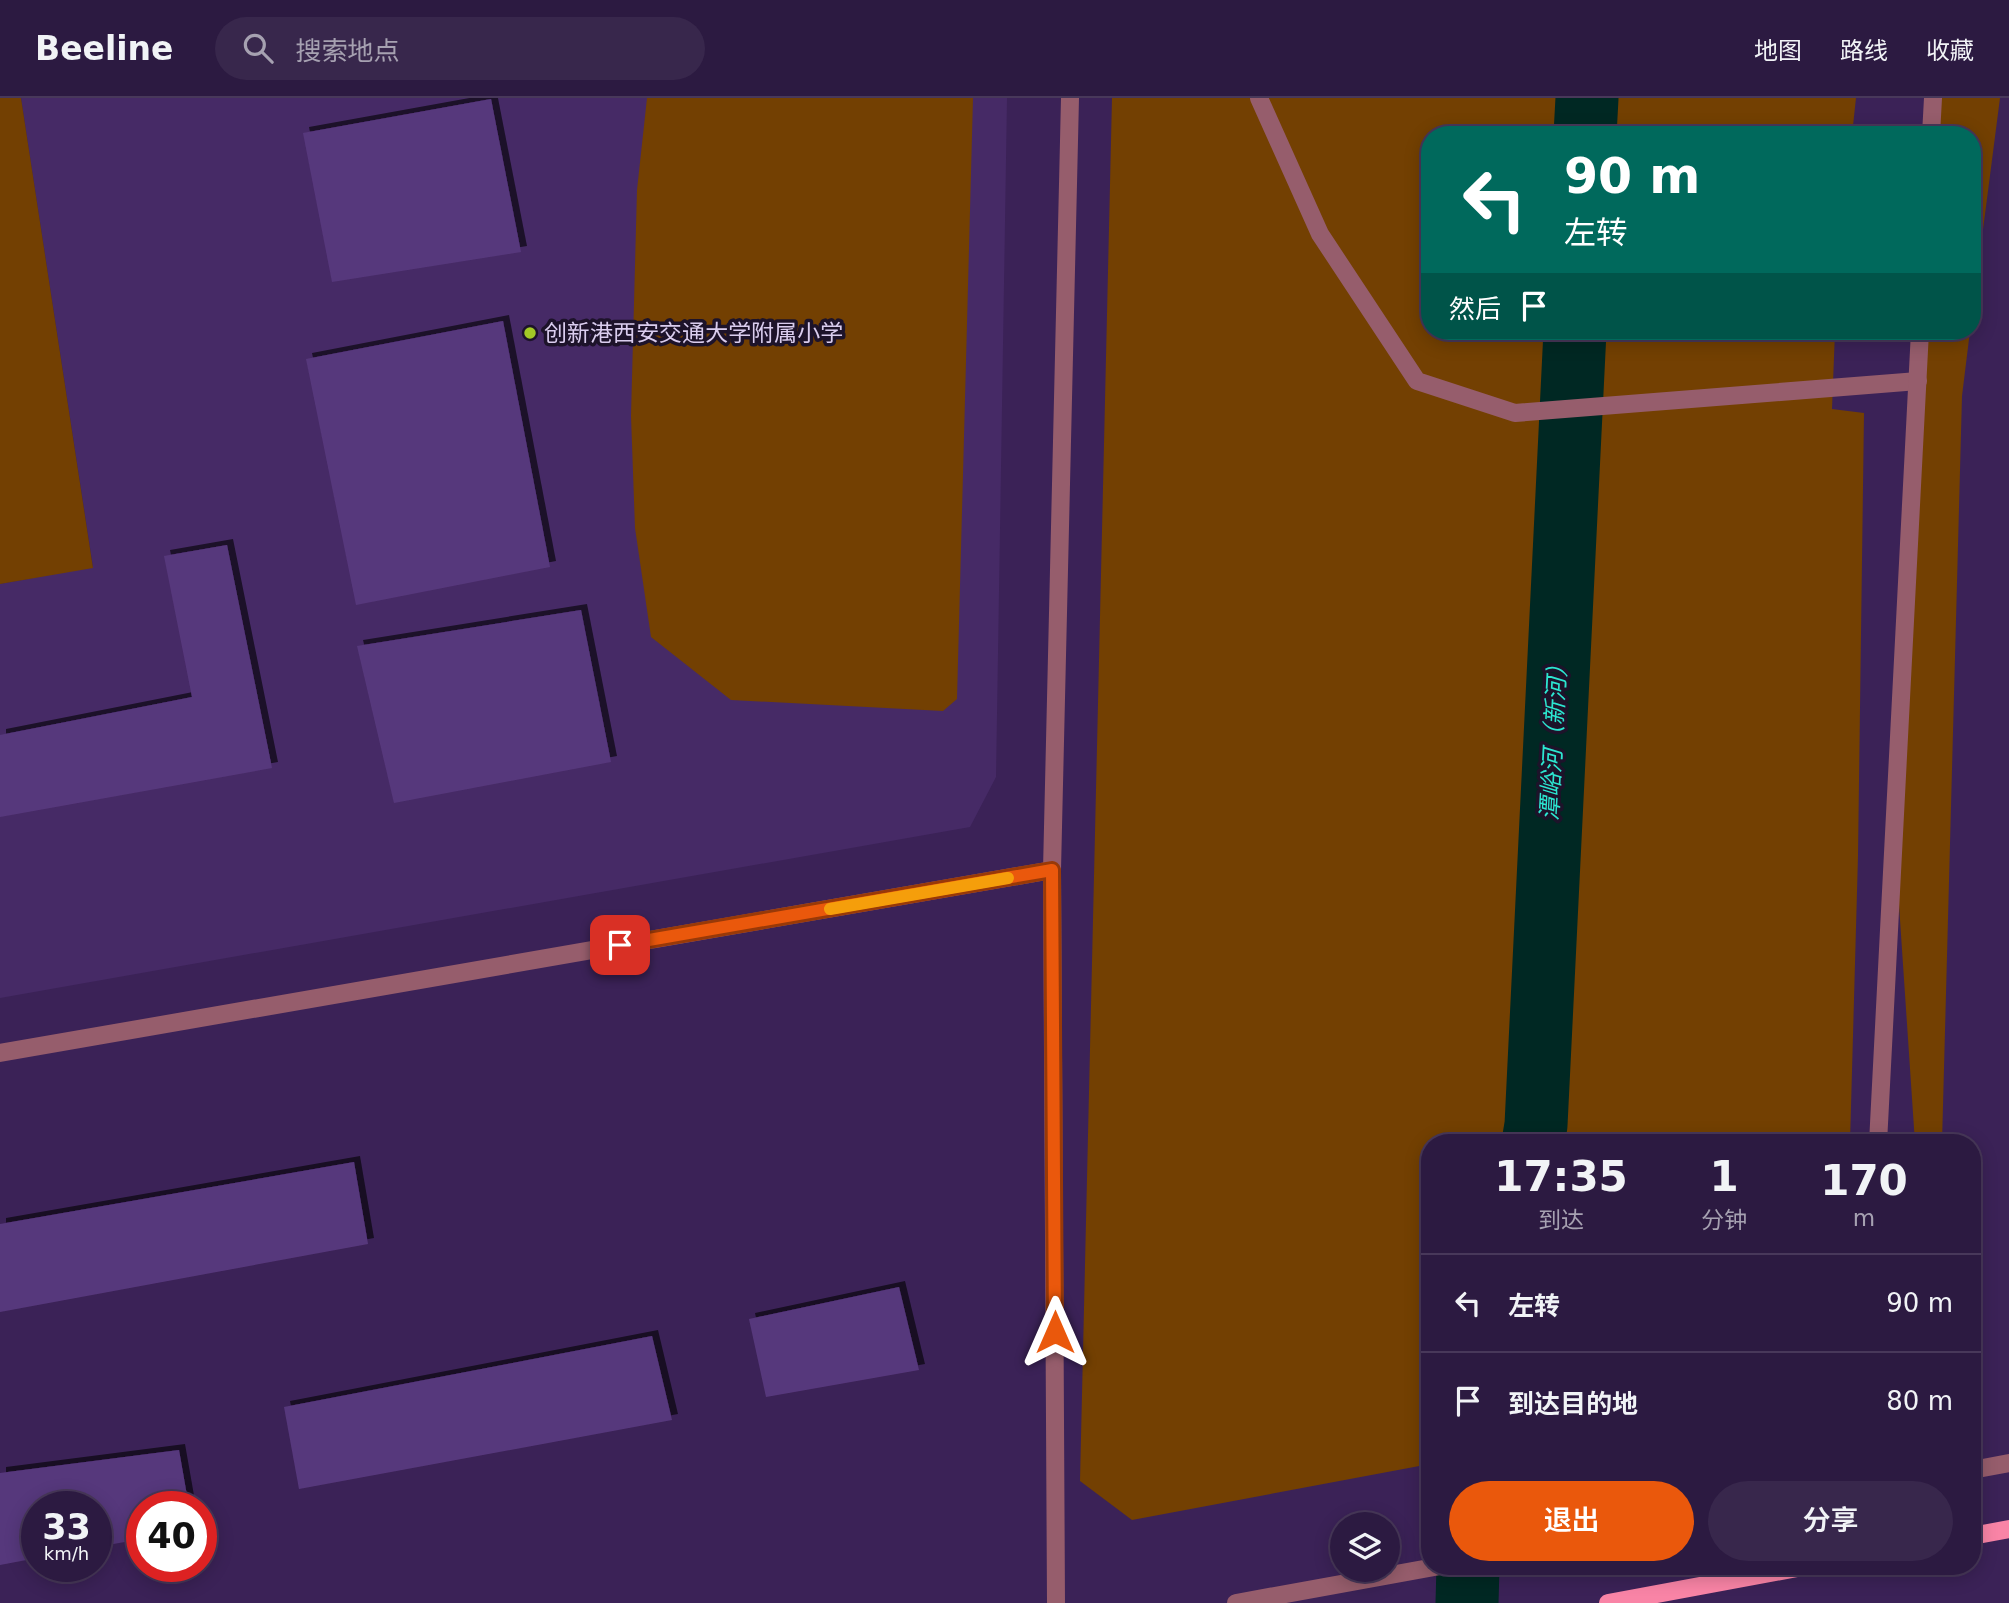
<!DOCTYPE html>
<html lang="zh">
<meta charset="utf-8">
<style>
body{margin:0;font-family:"DejaVu Sans","Noto Sans SC",sans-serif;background:#38274c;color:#f1f3f6;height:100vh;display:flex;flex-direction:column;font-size:26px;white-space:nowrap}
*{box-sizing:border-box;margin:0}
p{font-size:23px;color:#a6a1b1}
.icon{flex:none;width:38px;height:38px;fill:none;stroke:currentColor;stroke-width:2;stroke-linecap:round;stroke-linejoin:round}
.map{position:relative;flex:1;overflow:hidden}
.sheet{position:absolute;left:1421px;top:1036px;width:560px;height:441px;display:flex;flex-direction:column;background:#2c1a41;border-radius:28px;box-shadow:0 4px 18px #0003,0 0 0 2px #48385a}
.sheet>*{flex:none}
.top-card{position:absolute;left:1421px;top:28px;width:560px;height:214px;border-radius:28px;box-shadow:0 4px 18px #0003,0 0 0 2px #48385a;background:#00695c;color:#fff;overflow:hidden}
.controls{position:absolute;left:1330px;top:1414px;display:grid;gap:14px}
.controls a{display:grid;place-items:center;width:70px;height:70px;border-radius:50%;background:#2c1a41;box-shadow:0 4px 18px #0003,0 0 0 2px #48385a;font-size:35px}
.speed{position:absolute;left:21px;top:1393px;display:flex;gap:14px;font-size:35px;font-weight:700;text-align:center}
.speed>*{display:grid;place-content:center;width:91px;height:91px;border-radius:50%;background:#2c1a41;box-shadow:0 4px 18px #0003,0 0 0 2px #48385a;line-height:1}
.speed small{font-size:18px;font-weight:400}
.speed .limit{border:10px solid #d22;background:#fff;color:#111}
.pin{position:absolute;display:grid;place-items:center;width:60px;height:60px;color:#fff;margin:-30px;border-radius:14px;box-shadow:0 4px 10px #0006}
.me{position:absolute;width:77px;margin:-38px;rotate:0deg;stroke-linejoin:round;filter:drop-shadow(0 0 5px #0008)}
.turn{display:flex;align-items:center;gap:24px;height:147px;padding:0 28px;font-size:32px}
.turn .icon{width:91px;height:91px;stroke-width:2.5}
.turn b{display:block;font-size:49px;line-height:60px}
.then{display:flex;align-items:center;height:66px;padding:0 28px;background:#0003;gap:14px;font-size:26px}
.eta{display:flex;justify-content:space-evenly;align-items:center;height:119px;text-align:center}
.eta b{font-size:42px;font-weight:600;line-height:49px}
.primary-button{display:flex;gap:14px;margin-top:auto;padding:14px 28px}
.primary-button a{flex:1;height:80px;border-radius:42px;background:#ea580c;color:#fff;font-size:28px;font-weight:600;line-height:80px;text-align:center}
.primary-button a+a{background:#38274c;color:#f1f3f6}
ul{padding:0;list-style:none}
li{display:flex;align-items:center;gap:21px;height:98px;padding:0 28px;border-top:2px solid #48385a}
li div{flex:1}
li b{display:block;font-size:26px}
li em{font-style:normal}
header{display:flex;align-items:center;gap:42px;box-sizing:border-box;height:98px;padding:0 35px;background:#2c1a41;border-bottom:2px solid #48385a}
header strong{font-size:33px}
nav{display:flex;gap:38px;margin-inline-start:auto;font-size:24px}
.search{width:490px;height:63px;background:#38274c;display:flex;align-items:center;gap:18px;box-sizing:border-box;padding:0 24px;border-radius:38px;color:#a6a1b1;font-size:26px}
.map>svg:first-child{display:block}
.built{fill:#462a66}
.green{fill:#734002}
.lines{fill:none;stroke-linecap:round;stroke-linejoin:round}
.river{stroke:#002823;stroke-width:63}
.building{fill:#57387c;filter:url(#shadow)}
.minor{stroke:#965d6c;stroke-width:18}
.major{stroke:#f984a6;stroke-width:18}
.route-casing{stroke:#983908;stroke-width:18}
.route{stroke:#ea580c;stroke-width:12}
.slow{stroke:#f59e0b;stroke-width:12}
.poi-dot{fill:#a3c926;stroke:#1d132a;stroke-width:2.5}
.labels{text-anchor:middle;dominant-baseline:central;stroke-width:7;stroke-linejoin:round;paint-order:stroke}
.poi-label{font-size:23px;fill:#dacdee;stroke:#1d132a;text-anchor:start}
.water-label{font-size:24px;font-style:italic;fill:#2ce7d1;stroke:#1d132a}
</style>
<header>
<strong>Beeline</strong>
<div class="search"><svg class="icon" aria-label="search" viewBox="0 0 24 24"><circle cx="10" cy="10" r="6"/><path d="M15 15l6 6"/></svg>搜索地点</div>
<nav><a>地图</a><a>路线</a><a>收藏</a></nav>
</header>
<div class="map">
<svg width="2009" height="1505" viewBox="0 0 2009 1505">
<defs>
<filter id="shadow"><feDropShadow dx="6" dy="-6" stdDeviation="0" flood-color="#0009"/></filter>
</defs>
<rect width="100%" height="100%" fill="#3b2257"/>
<path class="built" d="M21,0h986l-11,679 -26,50 -970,171v-414l93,-17z"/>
<g class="green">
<path d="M0,0h21l72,470 -93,16z"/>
<path d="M647,0h326l-16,601 -14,12 -212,-11 -80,-63 -16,-109 -4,-112 6,-226z"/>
<path d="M1112,0h744l-4,37h-422v196h405l-3,78 32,4 -6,443 -8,287h-420v321l-298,56 -52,-39z"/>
<path d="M1932,0h68l-28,217v-180h-42z"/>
<path d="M1918,233h52l-8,65 -20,747h-27l-25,-372z"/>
</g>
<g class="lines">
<g class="river">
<path d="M1585,37l2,-37"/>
<path d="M1533,1045l3,-18 39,-794"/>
<path d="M1467,1505l1,-37"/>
</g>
</g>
<g class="building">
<path d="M491,1l30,153 -189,30 -29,-149z"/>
<path d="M503,223l47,246 -194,38 -50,-246z"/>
<path d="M227,447l45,223 -272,49v-82l192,-38 -28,-141z"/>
<path d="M581,512l30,152 -217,41 -37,-157z"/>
<path d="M354,1064l14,82 -368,68v-88z"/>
<path d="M899,1189l20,83 -153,27 -17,-78z"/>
<path d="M652,1238l20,84 -373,69 -15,-82z"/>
<path d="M179,1352l10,57h-47v32l-46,8v-40h-59v51l-37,7v-92z"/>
</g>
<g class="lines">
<g class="minor">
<path d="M1259,0l61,136 97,147 98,32 403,-32"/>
<path d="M1931,37l2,-37"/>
<path d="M0,955l1052,-183"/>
<path d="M1878,1045l42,-812"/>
<path d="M1972,1372l37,-7"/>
<path d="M1056,1505l-4,-733 18,-772"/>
<path d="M1236,1505l204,-37"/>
</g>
<g class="major">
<path d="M1972,1438l37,-7"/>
<path d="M1608,1505l200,-37"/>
</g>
</g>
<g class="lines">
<defs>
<path id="route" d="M620,847l432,-75 3,462"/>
</defs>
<use href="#route" class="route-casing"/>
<use href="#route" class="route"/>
<path class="slow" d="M830,811l178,-31"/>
</g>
<circle class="poi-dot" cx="530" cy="235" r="7"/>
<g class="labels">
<g class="poi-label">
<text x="544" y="235">创新港西安交通大学附属小学</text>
</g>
<g class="water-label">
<text transform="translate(1554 639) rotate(-87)">潭峪河（新河）</text>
</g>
</g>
</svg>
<div class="controls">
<a><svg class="icon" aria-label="layers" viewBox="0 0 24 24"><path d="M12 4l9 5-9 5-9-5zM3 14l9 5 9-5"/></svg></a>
</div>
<div class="speed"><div>33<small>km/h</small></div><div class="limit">40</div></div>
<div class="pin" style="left:620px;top:847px;background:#d93025"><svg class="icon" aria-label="arrive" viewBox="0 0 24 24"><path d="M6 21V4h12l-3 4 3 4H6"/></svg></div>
<svg class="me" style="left:1055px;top:1234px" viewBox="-20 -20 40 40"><path d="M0-17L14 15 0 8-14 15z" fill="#ea580c" stroke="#fff" stroke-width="4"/></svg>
<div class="top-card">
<div class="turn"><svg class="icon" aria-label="left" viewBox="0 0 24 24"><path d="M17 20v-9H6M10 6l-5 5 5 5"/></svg><div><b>90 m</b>左转</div></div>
<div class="then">然后<svg class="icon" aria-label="arrive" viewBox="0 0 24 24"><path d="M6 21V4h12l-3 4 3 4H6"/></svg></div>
</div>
<section class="sheet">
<div class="eta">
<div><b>17:35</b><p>到达</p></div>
<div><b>1</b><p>分钟</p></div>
<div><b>170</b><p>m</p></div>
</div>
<ul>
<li><svg class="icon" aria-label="left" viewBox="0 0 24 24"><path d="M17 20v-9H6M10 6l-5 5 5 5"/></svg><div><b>左转</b></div><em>90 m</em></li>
<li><svg class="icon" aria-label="arrive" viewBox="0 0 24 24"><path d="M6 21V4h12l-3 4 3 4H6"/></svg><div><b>到达目的地</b></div><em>80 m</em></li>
</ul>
<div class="primary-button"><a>退出</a><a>分享</a></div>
</section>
</div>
